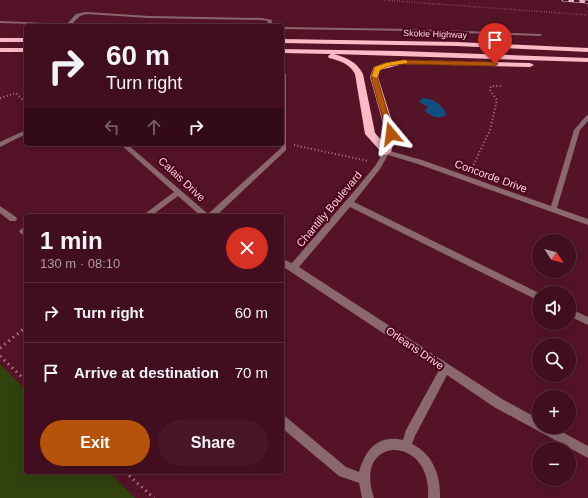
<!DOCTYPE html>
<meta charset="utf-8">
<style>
body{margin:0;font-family:Helvetica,sans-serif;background:#471727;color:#f1f3f6;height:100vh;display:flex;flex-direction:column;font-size:15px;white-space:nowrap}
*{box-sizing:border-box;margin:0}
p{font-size:13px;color:#ae9ca4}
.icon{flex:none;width:22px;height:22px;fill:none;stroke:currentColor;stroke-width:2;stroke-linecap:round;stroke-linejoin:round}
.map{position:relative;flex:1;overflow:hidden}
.sheet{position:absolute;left:24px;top:214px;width:260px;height:260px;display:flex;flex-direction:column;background:#400e1e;border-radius:4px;box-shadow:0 4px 16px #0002,0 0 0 1px #592e3c}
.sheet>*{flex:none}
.hud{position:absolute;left:24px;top:24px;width:260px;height:122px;border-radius:4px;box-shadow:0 4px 16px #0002,0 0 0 1px #592e3c;background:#400e1e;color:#f1f3f6;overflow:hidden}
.needle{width:26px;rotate:126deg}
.controls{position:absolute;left:532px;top:234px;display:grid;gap:8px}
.controls a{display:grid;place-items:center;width:44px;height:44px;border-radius:50%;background:#400e1e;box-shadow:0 4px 16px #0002,0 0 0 1px #592e3c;font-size:20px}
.pin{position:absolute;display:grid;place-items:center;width:34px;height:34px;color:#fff;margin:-41px -17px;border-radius:50% 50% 50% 0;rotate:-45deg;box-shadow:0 0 4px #0007}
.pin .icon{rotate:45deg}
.me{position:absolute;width:44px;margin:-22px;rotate:344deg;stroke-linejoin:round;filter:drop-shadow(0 0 3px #0008)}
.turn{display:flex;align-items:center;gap:14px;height:84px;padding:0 16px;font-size:18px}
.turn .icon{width:52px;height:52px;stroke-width:2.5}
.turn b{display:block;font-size:28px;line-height:34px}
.lanes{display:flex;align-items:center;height:38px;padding:0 16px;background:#0003;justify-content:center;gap:20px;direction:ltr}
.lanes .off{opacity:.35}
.round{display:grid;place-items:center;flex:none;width:42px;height:42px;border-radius:21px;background:#471727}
.head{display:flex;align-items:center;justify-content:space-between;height:68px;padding:0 16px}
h1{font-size:24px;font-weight:800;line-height:30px}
.primary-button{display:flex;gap:8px;margin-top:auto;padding:8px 16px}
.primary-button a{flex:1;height:46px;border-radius:24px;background:#b45309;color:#fff;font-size:16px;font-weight:800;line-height:46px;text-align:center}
.primary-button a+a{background:#471727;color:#f1f3f6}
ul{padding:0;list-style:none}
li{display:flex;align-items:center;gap:12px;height:60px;padding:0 16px;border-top:1px solid #592e3c}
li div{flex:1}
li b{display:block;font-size:15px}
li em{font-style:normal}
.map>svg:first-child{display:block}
.green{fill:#30420e}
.water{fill:#11507e}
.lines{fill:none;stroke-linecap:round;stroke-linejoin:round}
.path-far2{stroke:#af7a88;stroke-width:1.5;stroke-dasharray:0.5 2;stroke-linecap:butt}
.path-far1{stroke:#af7a88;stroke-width:2;stroke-dasharray:1 2.5;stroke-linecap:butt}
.path{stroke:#af7a88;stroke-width:3;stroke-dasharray:1.5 4;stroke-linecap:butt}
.lane{fill:#8a686e;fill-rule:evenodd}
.street{fill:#8a686e;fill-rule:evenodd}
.highway{fill:#fcbac7;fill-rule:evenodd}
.rail-casing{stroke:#e5b7c1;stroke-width:3}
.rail{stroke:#49061e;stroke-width:2;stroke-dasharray:5.5;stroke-linecap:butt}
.route{fill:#b45309;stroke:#753606}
.slow{fill:#f59e0b}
.labels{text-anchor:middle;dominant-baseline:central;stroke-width:4;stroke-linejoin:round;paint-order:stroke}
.far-street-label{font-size:9px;fill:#fdd2da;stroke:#49061e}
.street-label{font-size:11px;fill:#fdd2da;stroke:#49061e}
</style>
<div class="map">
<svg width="588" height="498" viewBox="0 0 588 498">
<rect width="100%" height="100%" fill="#551328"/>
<path class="green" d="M0,364l26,26v82h83l26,26h-135z"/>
<path class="water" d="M422,98c12,1 18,5 24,15l-1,3c-9,3 -13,1 -20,-5l3,-4 -9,-5z"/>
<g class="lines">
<path class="path-far2" d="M382,0l206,15"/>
<g class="path-far1">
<path d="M0,98l16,-5 10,10"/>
<path d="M294,145l74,16"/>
<path d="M472,168l18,-38 7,-30 -7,-10 1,-4h11"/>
</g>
<g class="path">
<path d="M0,348l26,-21"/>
<path d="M0,356l26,25"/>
<path d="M125,472l29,26"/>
</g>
<g class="lane">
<path d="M86,12l63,4 113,2 10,2 -1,6h-4l1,-5 -6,-1 -113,-2 -63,-4 -6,2 -8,8 18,1 2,1 -92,-3v-2l67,3 9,-10z"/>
<path d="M282,27l129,2 129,5 2,1 -2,1 -129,-5 -129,-2z"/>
</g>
<g class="street">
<path d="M282,73l4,1v76l-70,66h-15l-23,-20 -27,20h-9l32,-24 -54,-48h7l81,70 73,-66v-4h1z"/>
<path d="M588,115v6l-8,9 -23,78 31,11v6l-170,-61 -30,-9 -8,14 -26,33 185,91v8l-189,-94 -51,60 203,132 37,20v8h14l35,19v12l-94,-51 -47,-32 -32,61 -3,8c21,10 29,32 28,54h-12c5,-64 -76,-64 -54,0h-12l-3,-15 -20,-7 -57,-48v-12l4,1 60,50 13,5c6,-22 19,-38 44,-32l3,-10 33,-60 -157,-104v-7l10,4 65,-75 18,-22 9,-15 2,-1 36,10 129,46 23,-76 12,-14z"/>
<path d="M26,130v4l-26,13v-5z"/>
<path d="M0,206l16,11 1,2 -1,2h-6l-10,-8z"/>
<path d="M23,228l3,1v7l-6,-3 -1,-2z"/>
<path d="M569,308l19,9v8l-19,-9z"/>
</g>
<g class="highway">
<rect x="0" y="38" width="26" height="4"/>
<path d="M282,39l175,3 131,6v4l-131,-6 -175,-3z"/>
<rect x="0" y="48" width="26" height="4"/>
<path d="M282,49l117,2 189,7v4l-254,-8c13,4 22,7 29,20l12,59 9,10 2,-9 -16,-57 4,-10 10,-4 19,-3 127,3 4,2 -4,2 -127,-3 -23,6 -2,7 18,57 -5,18 -5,3 -3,-1 -18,-20 -10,-60c-6,-11 -15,-13 -26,-16l-1,-2 3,-2 -49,-1z"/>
</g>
<defs>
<path id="rail" d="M563,0l25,2"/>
</defs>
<use href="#rail" class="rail-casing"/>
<use href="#rail" class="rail"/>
</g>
<path class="route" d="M403,60l92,2 3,2 -3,2 -92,-2 -15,2 -8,4 -3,7 17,57 -3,2 -4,-2 -16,-57 4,-10 10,-4z"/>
<path class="slow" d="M405,60l2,1v2l-19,3 -8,4 -3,8 -5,-2 3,-9 12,-4z"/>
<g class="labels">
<g class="far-street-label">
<text transform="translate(435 34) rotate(2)">Skokie Highway</text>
</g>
<g class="street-label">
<text transform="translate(491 176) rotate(20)">Concorde Drive</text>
<text transform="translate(182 179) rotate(43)">Calais Drive</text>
<text transform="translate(329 209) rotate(-50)">Chantilly Boulevard</text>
<text transform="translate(415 348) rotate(34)">Orleans Drive</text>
</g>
</g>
</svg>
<div class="controls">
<a><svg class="needle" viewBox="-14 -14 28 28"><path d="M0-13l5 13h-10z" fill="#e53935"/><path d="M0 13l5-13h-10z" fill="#ae9ca4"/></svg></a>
<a><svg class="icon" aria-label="sound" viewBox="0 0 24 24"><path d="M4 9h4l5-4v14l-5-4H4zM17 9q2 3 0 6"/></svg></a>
<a><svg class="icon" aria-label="search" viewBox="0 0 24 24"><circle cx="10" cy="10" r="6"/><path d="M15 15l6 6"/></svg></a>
<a>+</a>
<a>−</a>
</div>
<div class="pin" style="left:495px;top:64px;background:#d93025"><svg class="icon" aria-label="arrive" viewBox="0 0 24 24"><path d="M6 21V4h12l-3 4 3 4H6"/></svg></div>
<svg class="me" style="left:391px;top:134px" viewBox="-20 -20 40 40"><path d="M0-17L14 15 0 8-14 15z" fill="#b45309" stroke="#fff" stroke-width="4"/></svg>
<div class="hud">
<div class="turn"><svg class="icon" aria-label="right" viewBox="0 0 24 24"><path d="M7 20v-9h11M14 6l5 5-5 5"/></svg><div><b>60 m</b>Turn right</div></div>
<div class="lanes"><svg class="icon off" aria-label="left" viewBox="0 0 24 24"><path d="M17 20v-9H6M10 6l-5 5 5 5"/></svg><svg class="icon off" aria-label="ahead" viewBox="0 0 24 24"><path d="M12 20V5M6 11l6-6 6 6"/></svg><svg class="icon" aria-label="right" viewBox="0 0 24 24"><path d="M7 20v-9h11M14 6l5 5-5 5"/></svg></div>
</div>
<section class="sheet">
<div class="head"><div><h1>1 min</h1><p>130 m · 08:10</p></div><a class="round" style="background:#d93025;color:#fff"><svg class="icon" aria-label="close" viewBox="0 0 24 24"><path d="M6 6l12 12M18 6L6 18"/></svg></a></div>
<ul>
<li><svg class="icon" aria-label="right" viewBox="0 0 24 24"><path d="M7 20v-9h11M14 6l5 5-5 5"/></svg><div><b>Turn right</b></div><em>60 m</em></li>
<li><svg class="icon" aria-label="arrive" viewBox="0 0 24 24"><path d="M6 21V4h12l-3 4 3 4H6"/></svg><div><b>Arrive at destination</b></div><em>70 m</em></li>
</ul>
<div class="primary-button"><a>Exit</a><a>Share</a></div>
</section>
</div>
